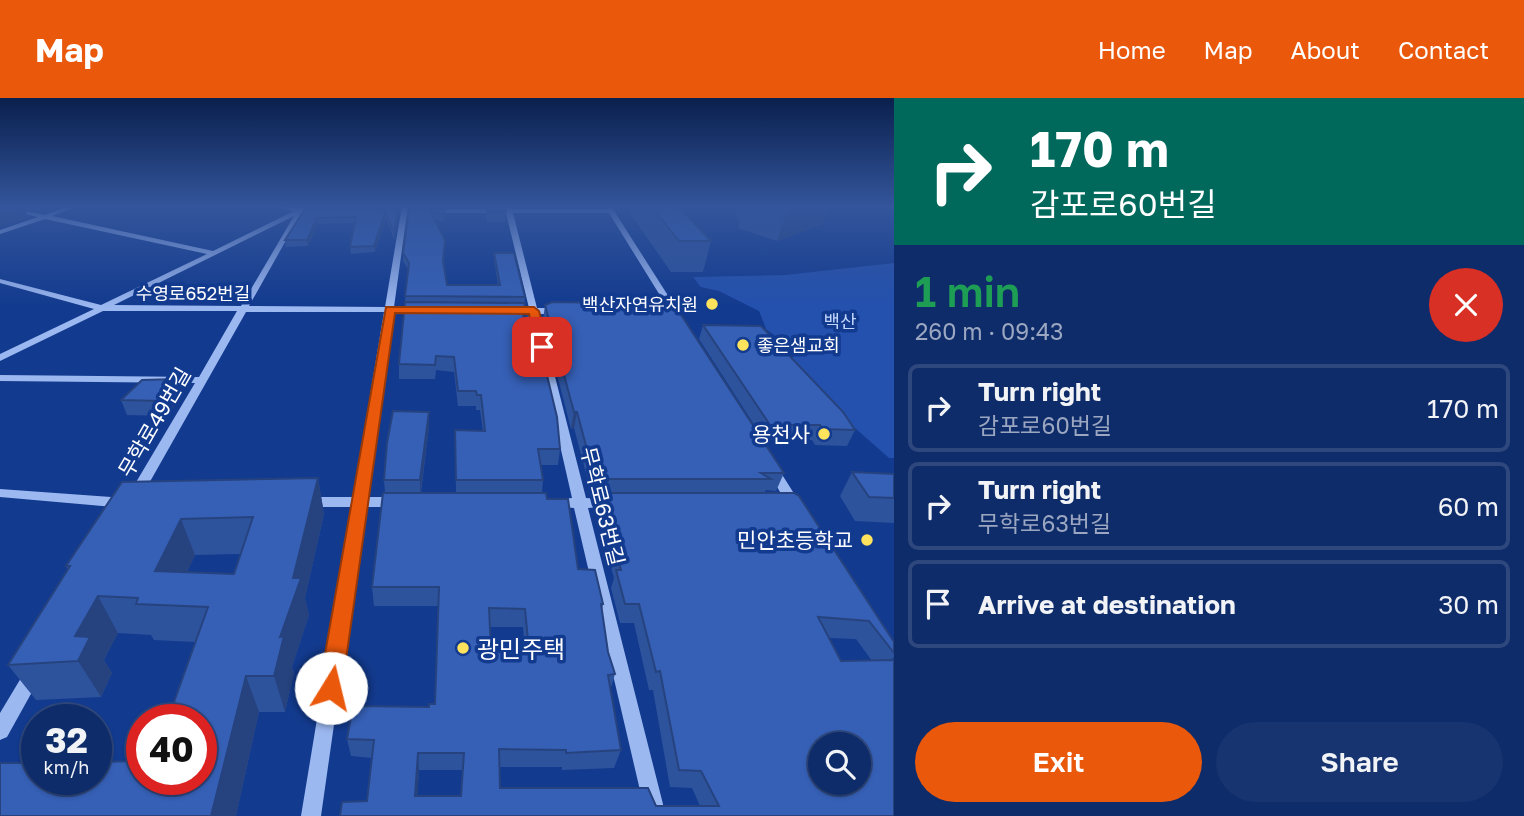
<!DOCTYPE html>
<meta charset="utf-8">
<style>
body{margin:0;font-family:"Golos Text","Noto Sans KR",sans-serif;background:#173470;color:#f1f3f6;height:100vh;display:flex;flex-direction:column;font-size:26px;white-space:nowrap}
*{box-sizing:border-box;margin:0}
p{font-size:23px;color:#9ba7c1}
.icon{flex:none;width:38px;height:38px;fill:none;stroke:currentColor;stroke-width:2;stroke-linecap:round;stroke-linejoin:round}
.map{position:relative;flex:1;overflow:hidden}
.details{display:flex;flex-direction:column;background:#0e2c6a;width:630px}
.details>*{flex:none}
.banner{background:#00695c;color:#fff;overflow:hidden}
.tools{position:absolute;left:808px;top:634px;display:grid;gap:14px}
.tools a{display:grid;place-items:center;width:63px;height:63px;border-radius:50%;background:#0e2c6a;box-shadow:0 2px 5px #0004,0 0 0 2px #2e487e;font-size:35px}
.speed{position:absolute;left:21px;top:606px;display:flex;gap:14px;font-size:35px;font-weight:700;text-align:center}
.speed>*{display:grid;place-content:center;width:91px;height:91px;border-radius:50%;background:#0e2c6a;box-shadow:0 2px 5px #0004,0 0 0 2px #2e487e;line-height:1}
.speed small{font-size:18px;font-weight:400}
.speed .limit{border:10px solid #d22;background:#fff;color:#111}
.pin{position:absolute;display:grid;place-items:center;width:60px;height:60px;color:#fff;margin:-30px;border-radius:14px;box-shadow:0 4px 10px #0006}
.me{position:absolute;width:77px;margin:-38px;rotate:9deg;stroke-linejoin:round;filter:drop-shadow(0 0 5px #0008)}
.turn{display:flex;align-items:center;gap:24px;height:147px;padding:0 21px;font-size:32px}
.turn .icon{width:91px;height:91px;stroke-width:2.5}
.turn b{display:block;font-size:49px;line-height:60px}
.round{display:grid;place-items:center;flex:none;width:74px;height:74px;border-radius:37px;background:#173470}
.summary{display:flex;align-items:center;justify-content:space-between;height:119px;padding:0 21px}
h1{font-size:42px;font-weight:600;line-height:52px;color:#1e9e55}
.primary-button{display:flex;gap:14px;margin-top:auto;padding:14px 21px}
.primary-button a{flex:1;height:80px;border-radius:42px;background:#ea580c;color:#fff;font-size:28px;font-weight:600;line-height:80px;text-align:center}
.primary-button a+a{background:#173470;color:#f1f3f6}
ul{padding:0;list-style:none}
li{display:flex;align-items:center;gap:21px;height:88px;margin:0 14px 10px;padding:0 7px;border:4px solid #2e487e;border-radius:10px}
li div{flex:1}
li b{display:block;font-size:26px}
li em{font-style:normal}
header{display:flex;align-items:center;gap:42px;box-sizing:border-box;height:98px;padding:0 35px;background:#ea580c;color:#fff}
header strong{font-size:33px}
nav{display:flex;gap:38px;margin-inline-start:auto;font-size:24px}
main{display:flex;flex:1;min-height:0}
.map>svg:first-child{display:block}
.green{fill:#2451ae}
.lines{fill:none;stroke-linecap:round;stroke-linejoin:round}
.minor{fill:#9cb8f1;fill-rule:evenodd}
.wall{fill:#2e539d;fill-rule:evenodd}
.shaded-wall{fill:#26437f}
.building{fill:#3660b6;stroke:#26437f;stroke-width:2;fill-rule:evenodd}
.route{fill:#ea580c;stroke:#983908;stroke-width:2}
.poi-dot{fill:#ffe35c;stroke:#123a8e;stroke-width:2.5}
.labels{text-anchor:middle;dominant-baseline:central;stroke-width:7;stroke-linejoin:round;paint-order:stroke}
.far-street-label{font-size:18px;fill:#fff;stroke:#123a8e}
.far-poi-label{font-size:18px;fill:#fff;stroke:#123a8e;text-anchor:end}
.far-park-label{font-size:18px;fill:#c3d6fc;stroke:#123a8e}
.street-label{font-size:21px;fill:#fff;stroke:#123a8e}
.poi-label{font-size:21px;fill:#fff;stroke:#123a8e;text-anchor:end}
.near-poi-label{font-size:24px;fill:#fff;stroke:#123a8e;text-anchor:start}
</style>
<header>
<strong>Map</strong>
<nav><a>Home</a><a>Map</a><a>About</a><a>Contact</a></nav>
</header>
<main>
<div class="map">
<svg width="894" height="718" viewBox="0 0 894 718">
<rect width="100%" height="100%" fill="#123a8e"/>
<path class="green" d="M894,165v195h-5l-108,-95 17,-9 -32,-25 -7,-18 -40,-20 -18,-4 -8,-10 92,-2z"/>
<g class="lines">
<g class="minor">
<path d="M0,108l45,9 24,-9h10l-27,10 161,35 81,-40 -24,-5 29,2 7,-2 -2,3 5,2 -7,1 -53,94 136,1 17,-101h6l-14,101h24l4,3 -4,3 -25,-1 -26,185h31l5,2 2,3 -2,3 -5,2h-33l-44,309h-20l51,-309h-44l-5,-2 -2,-3 2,-3 5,-2h45l31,-185h-138l-103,182 -7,4 -7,-4 66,-111 -195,-2v-6l199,2 38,-66h-134l-103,50v-7l94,-45 -94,-26v-4l101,26 106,-51 -162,-35 -45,15v-4l38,-13 -38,-8zM294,118l-53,90 -127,-1z"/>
<path d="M505,108h6l1,3h95l-2,-3h6l70,110 -7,2 -65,-105h-96l24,95h21l4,3 -4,3h-19l47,184 30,2 2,3 -2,3 -28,2 78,308h-20l-72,-308 -26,-2 -2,-3 2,-3 24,-2 -42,-184h-20l-4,-3 4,-3h19l-23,-95h-77l-3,-2 3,-2h77z"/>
<path d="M772,366l4,1 24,38 2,3 -2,3h-10l-24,-41z"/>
<path d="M0,391l125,9 5,2 2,3 -2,3 -5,2 -125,-11z"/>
<path d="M33,568l6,2 3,6 -35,63 -7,3v-27l27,-45z"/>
</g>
</g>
<g class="wall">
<path d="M0,108h65l-20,6 -21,-3 4,9 -28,8z"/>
<path d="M486,108l20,5 -1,11h-18l-1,-6z"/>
<path d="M630,108h48l33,35 -8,31h-32l-42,-60z"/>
<path d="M738,108h91l-6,18 -46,17 -39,-13 2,-8 -5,-2z"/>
<path d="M305,111h93v7l-4,23 -8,-21 -11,34 -24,2 -1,-7 5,-24 -37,1 -10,22 -22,1 -1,-7z"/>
<path d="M409,111h36l-1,12 -9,-1 10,20 -2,24 4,21h51l-4,-25v-7l31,44 -2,21 37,131 -2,16h-17l2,15 -1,13 5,6 31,70 25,35 -1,6 6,42 7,22 -5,17 11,59 -7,18 -52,2v-3h-62v21l156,18h44l-8,-18 -22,-1 -17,-97h-4l-15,-67h-14l-9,-35 3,-10 -18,-66 3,-16h-7l-18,-68 -3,1 -28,-109 2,-15 239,168 -8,18 -10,-1 -2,3 130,149v15l-3,3 3,156 -527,-15 5,-43 -21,-2 -4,-17 88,-35 4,-98h-65l-2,-19 13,-94 -1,-13 45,-53 -8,66h35l-1,-63 28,1 -3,-21h-4v-4h-18l-4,-34 -18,-2 -1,9h-36v-15l9,-95 -5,-8v-8zM490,529h33l2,24 -34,-1zM829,540l27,1 16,22h-31zM419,672h44l-2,26h-44z"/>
<path d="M703,227l152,105 -8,16 -32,-1 -3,-5h-48l-65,-101z"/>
<path d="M182,296l-14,22 -41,-1 -6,-15z"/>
<path d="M852,374l42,2v49l-39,-2 -15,-25z"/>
<path d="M318,380l6,36 -19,84 4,17 -17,52 2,6 -9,39h-26l-23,104h-236l201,-37 -6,-137 -41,-2 -3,-5 -33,-2 -14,27 8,13 -11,24 -65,3 -28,-35 60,-95 -2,-4 56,-84zM240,456l-6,20 -47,-2 8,-17z"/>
</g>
<g class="shaded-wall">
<path d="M42,108h23l-20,6z"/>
<path d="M788,108h41l-6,18 -46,17z"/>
<path d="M24,109l4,11 -28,8v-12z"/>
<path d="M398,111v7l-4,23v-7z"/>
<path d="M385,114l1,6 -11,34 -1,-6z"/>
<path d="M317,120l1,6 -10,22 -1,-6z"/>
<path d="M178,281l4,15 -14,22 -5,-15z"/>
<path d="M429,314v15l-9,69v-16z"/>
<path d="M574,314h3l-3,16 -3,1z"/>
<path d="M318,380l6,36 -19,84 4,17 -17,52 2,6 -9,39 -11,-36 6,-39 13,-59z"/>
<path d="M181,421l14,36 -23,50 -17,-34z"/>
<path d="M98,498l20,37 -14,27 8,13 -11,24 -23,-36 -3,-25z"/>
<path d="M246,578l13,36 -23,104h-25z"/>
<path d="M418,655l1,17 -2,43 -2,-17z"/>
</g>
<g class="building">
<path d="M0,108h22l2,1 -24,7z"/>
<path d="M487,108h18l1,5h-18z"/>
<path d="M651,108h27l33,35h-32z"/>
<path d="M305,111h93l-4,23 -9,-20 -11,34 -24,1 6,-30 -39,1 -10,22h-22z"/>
<path d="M409,111h36l-1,5 -13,-1 14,27 -2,21 4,24h53l-6,-32h20l11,44 -120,-1 4,-33 -6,-10z"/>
<path d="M405,204l120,1 -2,15 9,-5 25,104 3,32h-22l5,31h-87l-1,-50 30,1 -4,-36h-4l-1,-4h-18l-4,-34 -18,-1 -1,9 -36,-1z"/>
<path d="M552,204l122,2 110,169h-23l10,6h-176l-18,-67h-3l-29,-107z"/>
<path d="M703,227l58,1 82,86 12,18 -32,-1 -3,-4h-50z"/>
<path d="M178,281l-15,22 -42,-1 21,-20z"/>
<path d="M393,313l36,1 -9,68h-36l3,-37z"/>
<path d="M852,374l42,2v24l-25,-1z"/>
<path d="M318,380l-25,100h8l-21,59 4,-1 -10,40h-28l-35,140h-211v-53h37v16h59v-17l46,-1v18h59v-60h-33l40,-112 -72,-3 2,-6 -40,-2 -23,40 15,1 -12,24 -70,4 62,-99h-4l56,-84zM253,419l-19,57 -79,-3 26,-52z"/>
<path d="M383,395h163l1,6h21l10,70 17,1 8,34h-2l7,48 7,22 -7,1 13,75 -55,3v-3l-67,-1 1,39h148l8,18h63l-18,-35 -22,-1 -19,-99 -4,1 -17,-68h-14l-9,-34h5l-22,-77h195l5,3 95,146v11l-25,-32 -51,-4 23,44 53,-1v156h-554l2,-14 25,-1 7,-61 -27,-1 6,-33 76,1v-3h6l4,-117h-67zM489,510l36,1 4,42 -38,-1zM821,646h38v38h-38zM418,655h46l-3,43h-46z"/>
</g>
<linearGradient id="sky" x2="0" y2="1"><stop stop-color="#0a204e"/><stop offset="0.52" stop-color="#33559b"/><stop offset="1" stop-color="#33559b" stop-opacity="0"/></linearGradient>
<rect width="894" height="209" fill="url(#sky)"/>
<path class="route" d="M386,209h148l5,4 10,36 -7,4 -6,-4 -7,-33 -134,-1 -53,375 -3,8 -8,3 -8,-3 -4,-8z"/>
<g class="poi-dot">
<circle cx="712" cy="206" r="7"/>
<circle cx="743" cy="247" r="7"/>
<circle cx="824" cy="336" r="7"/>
<circle cx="867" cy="442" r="7"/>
<circle cx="463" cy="550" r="7"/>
</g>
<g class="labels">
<g class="far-street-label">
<text x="193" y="195">수영로652번길</text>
</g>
<g class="far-poi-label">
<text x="698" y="206">백산자연유치원</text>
<text x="757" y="247" text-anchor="start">좋은샘교회</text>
</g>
<g class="far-park-label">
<text x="840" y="223">백산</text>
</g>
<g class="street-label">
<text transform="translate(154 324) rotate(-60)">무학로49번길</text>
<text transform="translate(603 408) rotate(76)">무학로63번길</text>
</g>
<g class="poi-label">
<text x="810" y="336">용천사</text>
<text x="853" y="442">민안초등학교</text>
</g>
<g class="near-poi-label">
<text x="477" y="550">광민주택</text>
</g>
</g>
</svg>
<div class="tools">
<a><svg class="icon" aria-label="search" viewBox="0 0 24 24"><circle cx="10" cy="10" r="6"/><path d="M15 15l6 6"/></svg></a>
</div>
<div class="speed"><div>32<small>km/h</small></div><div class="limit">40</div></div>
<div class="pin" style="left:542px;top:249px;background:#d93025"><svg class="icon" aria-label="arrive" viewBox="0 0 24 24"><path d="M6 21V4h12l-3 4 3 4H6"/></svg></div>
<svg class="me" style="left:331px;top:590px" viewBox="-20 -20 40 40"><circle r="19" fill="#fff"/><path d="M0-13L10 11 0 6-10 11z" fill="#ea580c"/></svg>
</div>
<section class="details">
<div class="banner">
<div class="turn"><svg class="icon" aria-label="right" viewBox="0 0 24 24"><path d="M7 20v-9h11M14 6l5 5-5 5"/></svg><div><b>170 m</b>감포로60번길</div></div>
</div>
<div class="summary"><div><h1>1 min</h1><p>260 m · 09:43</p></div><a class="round" style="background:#d93025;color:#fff"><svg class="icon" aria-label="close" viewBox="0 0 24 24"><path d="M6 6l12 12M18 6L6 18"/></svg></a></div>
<ul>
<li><svg class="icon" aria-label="right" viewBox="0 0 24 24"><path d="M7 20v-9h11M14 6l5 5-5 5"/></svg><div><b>Turn right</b><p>감포로60번길</p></div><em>170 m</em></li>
<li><svg class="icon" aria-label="right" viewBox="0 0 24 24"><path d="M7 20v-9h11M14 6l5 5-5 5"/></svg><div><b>Turn right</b><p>무학로63번길</p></div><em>60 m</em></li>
<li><svg class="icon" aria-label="arrive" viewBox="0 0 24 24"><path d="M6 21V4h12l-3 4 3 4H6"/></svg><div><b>Arrive at destination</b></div><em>30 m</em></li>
</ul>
<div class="primary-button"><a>Exit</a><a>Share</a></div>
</section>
</main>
